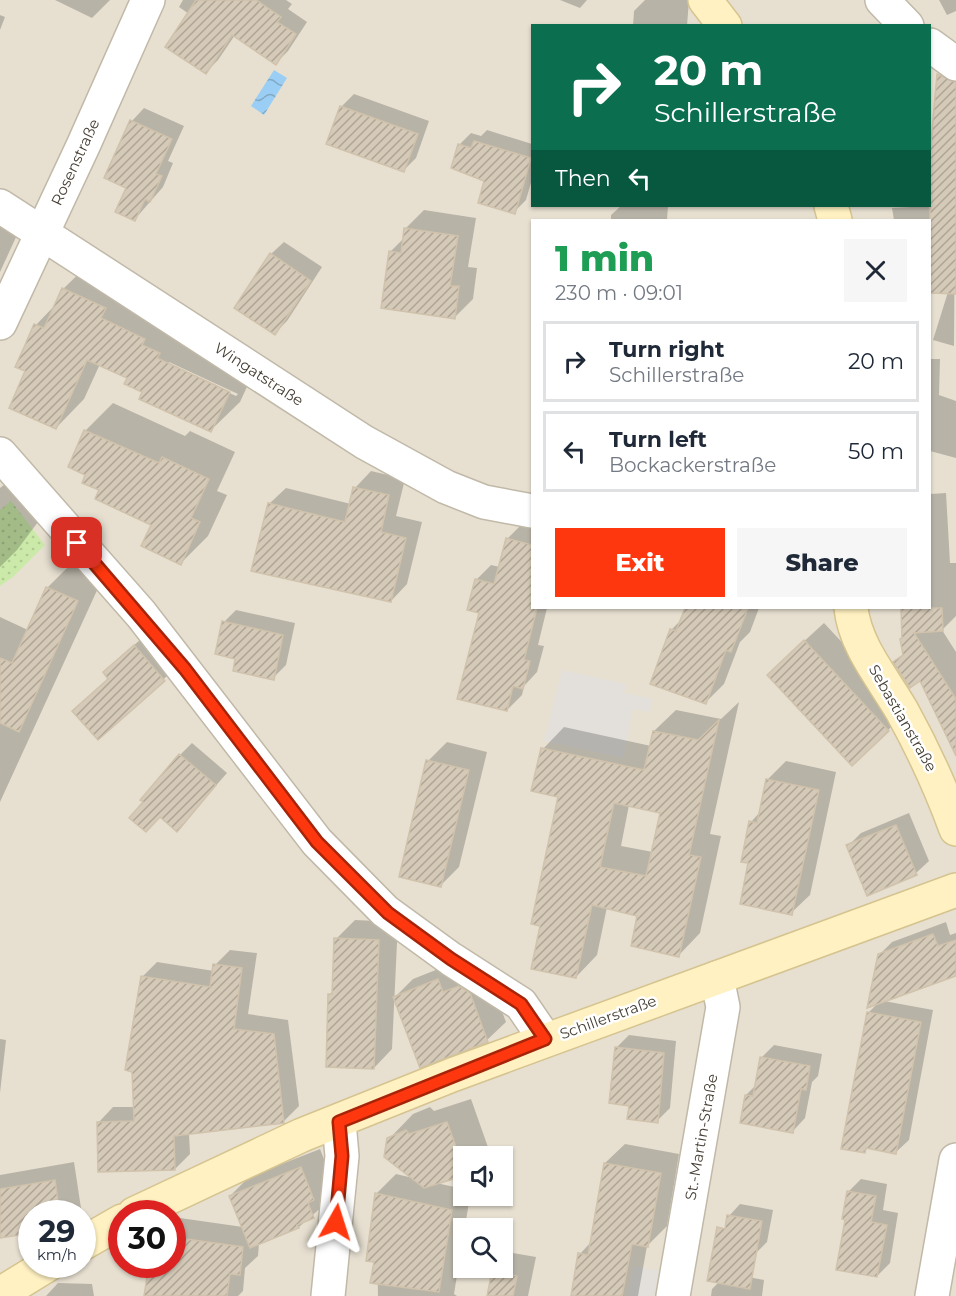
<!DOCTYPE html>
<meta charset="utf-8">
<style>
body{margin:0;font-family:Montserrat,sans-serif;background:#f6f6f7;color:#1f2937;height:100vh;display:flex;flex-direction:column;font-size:22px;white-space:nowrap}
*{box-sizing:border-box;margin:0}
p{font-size:20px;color:#747a83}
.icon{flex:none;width:33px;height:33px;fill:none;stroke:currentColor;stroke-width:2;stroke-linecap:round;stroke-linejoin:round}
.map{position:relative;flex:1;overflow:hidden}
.details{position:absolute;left:531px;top:219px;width:400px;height:390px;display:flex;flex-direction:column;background:#fff;border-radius:0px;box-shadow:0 2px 4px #0004}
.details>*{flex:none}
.guide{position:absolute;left:531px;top:24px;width:400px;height:183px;border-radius:0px;box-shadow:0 2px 4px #0004;background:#0b6e4f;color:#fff;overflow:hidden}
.buttons{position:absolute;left:453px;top:1146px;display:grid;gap:12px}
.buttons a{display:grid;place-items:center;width:60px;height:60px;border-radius:0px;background:#fff;box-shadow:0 2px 4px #0004;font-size:30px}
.speed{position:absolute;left:18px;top:1200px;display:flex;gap:12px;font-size:30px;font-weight:700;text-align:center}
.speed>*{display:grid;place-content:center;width:78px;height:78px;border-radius:50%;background:#fff;box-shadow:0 2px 4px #0004;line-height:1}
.speed small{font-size:15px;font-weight:400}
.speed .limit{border:9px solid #d22;background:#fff;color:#111}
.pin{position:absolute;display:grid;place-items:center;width:51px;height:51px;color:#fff;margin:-26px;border-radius:12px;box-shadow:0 3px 9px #0006}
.me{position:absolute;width:66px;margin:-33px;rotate:6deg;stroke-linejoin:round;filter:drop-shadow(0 0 4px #0008)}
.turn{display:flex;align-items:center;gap:21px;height:126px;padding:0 24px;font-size:27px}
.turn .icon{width:78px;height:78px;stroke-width:2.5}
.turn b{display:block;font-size:42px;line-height:51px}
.then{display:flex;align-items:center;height:57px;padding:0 24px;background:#0003;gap:12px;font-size:22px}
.round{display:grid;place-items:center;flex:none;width:63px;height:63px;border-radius:0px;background:#f6f6f7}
.overview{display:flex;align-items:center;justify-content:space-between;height:102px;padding:0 24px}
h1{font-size:36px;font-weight:800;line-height:45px;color:#1e9e55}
.action{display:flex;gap:12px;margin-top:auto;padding:12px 24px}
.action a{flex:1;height:69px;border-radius:0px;background:#ff370e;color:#fff;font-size:24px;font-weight:800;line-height:69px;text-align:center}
.action a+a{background:#f6f6f7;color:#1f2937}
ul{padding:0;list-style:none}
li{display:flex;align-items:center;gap:18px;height:81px;margin:0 12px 9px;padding:0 12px;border:3px solid #e0e1e3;border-radius:0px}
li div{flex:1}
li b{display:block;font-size:22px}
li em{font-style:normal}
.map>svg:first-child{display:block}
.residential{fill:#e7e0d1;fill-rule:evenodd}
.grass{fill:url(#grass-dots)}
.parking{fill:#e3e0dc}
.water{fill:url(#water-waves)}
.shadow{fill:#0003;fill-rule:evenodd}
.building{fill:url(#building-hatch);stroke:#d0c2ab;stroke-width:1.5;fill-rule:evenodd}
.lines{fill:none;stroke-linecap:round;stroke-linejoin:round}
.street-casing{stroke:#c1b9a8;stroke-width:36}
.secondary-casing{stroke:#d5c490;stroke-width:36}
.street{stroke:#fff;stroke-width:33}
.secondary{stroke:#fff1c1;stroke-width:33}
.route-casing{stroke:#a62409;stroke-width:15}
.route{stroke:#ff370e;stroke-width:10}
.labels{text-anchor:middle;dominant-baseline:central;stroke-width:5;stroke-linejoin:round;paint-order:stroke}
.street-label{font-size:15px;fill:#453e33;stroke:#fff}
</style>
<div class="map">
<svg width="956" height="1296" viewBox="0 0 956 1296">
<defs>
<pattern id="grass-dots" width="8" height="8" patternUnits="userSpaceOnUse" patternTransform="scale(1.5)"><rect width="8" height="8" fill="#cbeaa9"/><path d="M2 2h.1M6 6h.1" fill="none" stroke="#b0ca92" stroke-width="1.8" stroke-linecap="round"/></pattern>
<pattern id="water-waves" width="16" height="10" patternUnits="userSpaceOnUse" patternTransform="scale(1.5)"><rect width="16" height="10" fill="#9bcef4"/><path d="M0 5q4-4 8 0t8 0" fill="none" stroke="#80a9c6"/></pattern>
<pattern id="building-hatch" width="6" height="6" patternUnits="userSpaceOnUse" patternTransform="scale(1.5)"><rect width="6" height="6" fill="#d5cab8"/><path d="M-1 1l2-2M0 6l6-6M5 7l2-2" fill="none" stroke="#afa596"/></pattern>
</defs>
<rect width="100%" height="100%" fill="#f3eee3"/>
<path class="residential" d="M0,0h956v1296h-956zM532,26h398v180h-398zM532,220h398v388h-398zM464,1156h38v40h-38zM32,1214h50v50h-50zM122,1214h50v50h-50zM464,1228h38v40h-38z"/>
<path class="grass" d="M11,501l34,44 -32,32 -13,9v-76z"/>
<g class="parking">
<path d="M562,670l64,14 -2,9 28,6 -2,13 -17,-3 -10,49 -79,-17z"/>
<path d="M634,1266l25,5 -5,25h-26z"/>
</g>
<path class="water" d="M274,70l13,8 -23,37 -13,-9z"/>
<g class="shadow">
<path d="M55,0h55l-18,18z"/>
<path d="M183,0h103l6,4 -4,5 19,13 -19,29 -12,12 -41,-28 -17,25 -12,12 -17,-58 -10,-7z"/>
<path d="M560,0h27l-7,8z"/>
<path d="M645,0h44l-2,26h-54l1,-15z"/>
<path d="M939,0h17v11l-9,4z"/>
<path d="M0,15l5,2 -5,13z"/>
<path d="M953,80l3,1 -2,265 -21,-6 15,-48h-18v-72h-36l-2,-12 38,-2v-36l7,-74z"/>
<path d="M354,94l75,27 -13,37 -13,13 -75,-28 14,-37z"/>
<path d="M144,108l40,18 -16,35 5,2 -10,24 -28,32 -7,-31 4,-67z"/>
<path d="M487,130l45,14v35l-6,21 -12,12 -28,-32 -27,-35 12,-12 10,3z"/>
<path d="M621,206h47l-1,14h-56v-5z"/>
<path d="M424,210l52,8 -8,49 9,1 -4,31 -19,19 -64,-66 14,-14 1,-9z"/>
<path d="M0,224l17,11 -17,37z"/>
<path d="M284,242l38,25 -35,54 -12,12 -4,-79z"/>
<path d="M92,261l166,102 -18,39 -29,28 -67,-38 -15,-15 -29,-13 -16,35 -28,29 -29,-58 9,-45 21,-22 6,-14zM169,362l69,32 -2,2 -67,-31z"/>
<path d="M930,359h10l-1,36 17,6v57l-26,-7z"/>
<path d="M113,403l72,33 5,-5 45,21 -18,39 10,4 -19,41 -27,27 -28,-39 -52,-35 -16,-58z"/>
<path d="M371,471l34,8 -9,37 26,6 -15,62 -16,17 -122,-97 17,-16 65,16 4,-16z"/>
<path d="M4,485l40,29 -27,36 -17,17v-79z"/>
<path d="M946,493l4,70h6v53l-14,14 14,22v101l-35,-74 -26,-17 9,-9 -2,-45h28v-114z"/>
<path d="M522,524l10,3v81h15l-9,37 6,1 -7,26 -13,14 -2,9 -15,15 -27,-98 -4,-32 15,-15 9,2 7,-28z"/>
<path d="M75,560l30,13 -105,229v-185l28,13 19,-42z"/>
<path d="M687,608h72l-9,24 -10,10 -16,42 -19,19 -34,-73 12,-12z"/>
<path d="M236,610l59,13 -9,42 -13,13 -49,-56z"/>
<path d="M824,623l83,89 -19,18 -100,-74z"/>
<path d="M148,633l29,34 -79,71 12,-60 7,-18z"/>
<path d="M739,702l-29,132 11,2 -21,97 -21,22 -40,-40 -32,-8 -10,48 -21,22 -34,-52 18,-130 -17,-46 21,-22 87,19 3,-15 22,-21 45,9zM629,805l33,7 -9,40 -32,-6z"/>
<path d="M447,742l40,10 -28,115 -19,19 -12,-125z"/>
<path d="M192,743l35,30 -50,57 -16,-14 19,-61z"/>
<path d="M786,761l50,11 -26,123 -19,18 -41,-51 1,-40 9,-10 7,-32z"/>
<path d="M909,813l20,48 -13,12 -68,-27 13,-13z"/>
<path d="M355,920l43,2 -6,127 -18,19 -44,-74 4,-4 2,-51z"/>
<path d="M946,922l4,13 6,-2v41l-72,27 49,9 -24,130 -13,12 -27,-5 -5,5 4,-139 10,-10 1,-48 13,-13z"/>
<path d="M230,950l27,3 -9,61 40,6 11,86 -15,15 -95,12 1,21 -15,15 -77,-46 15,-16h22l7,-130 15,-15 57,9 1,-6z"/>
<path d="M456,962l32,13 18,47 -19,18 -92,-43 18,-18z"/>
<path d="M629,1035l47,6 -6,67 -13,13 -27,-17 -14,-56z"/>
<path d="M0,1039l6,1 -6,53z"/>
<path d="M774,1045l48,9 -4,22 -6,6 -7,36 -12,13 -47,-36 10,-10 5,-27z"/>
<path d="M471,1099l18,51 -6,6h-19v19l-28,8 28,6v7h6l-16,98 3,2h-79l-2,-102 20,-20 17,4 -24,-39 24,-25 17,-7 4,4z"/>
<path d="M625,1144l54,10 -12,72 -20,20 -9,50h-66l8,-42 11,-12 14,-79z"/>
<path d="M320,1149l12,31v18l-33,29 -40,16 -1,13 -13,12 -2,23 -5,5h-92l26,-32 1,-47 70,10 -13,-31 19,-19z"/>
<path d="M74,1162l7,46 -6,6h-43l-32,22v-61z"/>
<path d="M861,1179l26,5 -4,26 15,3 -8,50 -13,13 -30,-57 2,-28z"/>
<path d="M740,1204l33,6 -6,32 -11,11 -27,-37z"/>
<path d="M513,1253l23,4 -8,39h-39l5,-24 8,-4v-5z"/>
<path d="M728,1273l36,7 -2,16h-51l1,-7z"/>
<path d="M58,1283l34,1 2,12h-48z"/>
</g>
<g class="building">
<path d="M196,0h60l25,17 -4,5 19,12 -20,31 -44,-30 -26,39 -41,-27z"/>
<path d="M937,74l19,8v212l-26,-1v-140z"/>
<path d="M340,106l78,28 -14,38 -78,-28z"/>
<path d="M130,120l42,19 -16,35 6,2 -12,26 -5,-3 -10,22 -20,-9 11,-24 -22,-10z"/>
<path d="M474,141l57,17 -16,56 -37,-11 6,-22 -33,-13 7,-24 13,4z"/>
<path d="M404,228l54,8 -8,50h9l-4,33 -74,-11 8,-57 12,2z"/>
<path d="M270,253l41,28 -36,54 -41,-27z"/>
<path d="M62,288l44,20 -5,10 44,21 -3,6 18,8 -3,5 73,34 -19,40 -72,-33 3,-7 -18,-8 3,-6 -40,-18 -31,69 -47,-21 16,-37 -10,-4 10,-22 9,-21 10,4z"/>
<path d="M84,430l75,33 3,-6 47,22 -18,39 9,4 -19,43 -40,-19 10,-21 -56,-26 4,-9 -17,-7 3,-8 -17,-8z"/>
<path d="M353,487l36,8 -8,37 25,6 -15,64 -140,-31 17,-68 77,19z"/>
<path d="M506,538l26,7v63h5l-13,52 6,1 -7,28 -10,-3 -6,25 -50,-12 22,-86 -12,-3 8,-31 19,5z"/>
<path d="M46,587l32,14 -59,131 -19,-9v-65l12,5z"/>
<path d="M685,608h63l-17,44 -5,-2 -20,54 -56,-20 20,-55 6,2z"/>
<path d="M901,608h41l1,23 -29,2 42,66v57l-36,-75 -10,7 -17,-26 10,-7 -3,-16 2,-1z"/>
<path d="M222,621l61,14 -9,45 -41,-9 2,-12 -20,-5z"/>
<path d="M804,640l85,91 -37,35 -85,-91z"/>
<path d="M134,645l31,36 -67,59 -26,-29 36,-32 -5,-7z"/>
<path d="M719,720l-30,135 12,2 -22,100 -48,-11 6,-30 -45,-11 -16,73 -45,-9 9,-43 -9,-2 27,-127 -27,-6 10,-43 103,22 9,-39 45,9zM614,803l46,10 -14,63 -46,-9z"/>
<path d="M179,754l37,31 -39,47 -17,-15 -14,15 -17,-14 14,-16 -3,-2z"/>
<path d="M426,760l43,10 -28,117 -42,-10z"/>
<path d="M766,779l53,11 -27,125 -52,-11 8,-41 -7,-1 8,-41 8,2z"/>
<path d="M896,825l21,50 -50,21 -21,-51z"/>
<path d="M933,934l5,12 18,-6v36l-89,32 11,-54z"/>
<path d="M334,938l45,2 -5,129 -48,-2 2,-73h4z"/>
<path d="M213,964l29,4 -8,61 40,5 10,89 -110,13 1,34 -77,2 -1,-50 37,-1 -2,-49 -7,-2 16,-94 69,11z"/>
<path d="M438,979l5,13 16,-6 11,7 18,49 -68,26 -27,-71z"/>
<path d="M867,1012l54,10 -25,132 -30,-6 -1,5 -24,-4z"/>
<path d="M615,1047l49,6 -6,70 -31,-4 2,-13 -20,-3z"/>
<path d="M760,1057l50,9 -4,24 -5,-1 -8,44 -53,-10 5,-28 8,1z"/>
<path d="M447,1122l17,47v7l-40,12 -40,-31 3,-19 19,-8 3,4z"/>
<path d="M604,1163l57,10 -13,74 -16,-3 -10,52h-51l7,-43 10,2z"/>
<path d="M301,1167l13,33 -6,3 6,15 -17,7 2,3 -49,20 -21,-52z"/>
<path d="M55,1180l5,34h-28v19l-32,5v-49z"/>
<path d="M847,1191l29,5 -5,26 16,3 -10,52 -41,-7 9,-50 -3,-1z"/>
<path d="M375,1193l77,17 -13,82 -69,-9 4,-21 -8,-1z"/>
<path d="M727,1215l35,6 -12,68 -43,-8 10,-54 8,2z"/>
<path d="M172,1237l71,10 -3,28 -10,-1 -3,22h-83l5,-32h23z"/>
<path d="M492,1271l25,5 -4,20h-26z"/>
</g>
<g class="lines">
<defs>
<g id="street">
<path d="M882,0l25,26"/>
<path d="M930,45l26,19"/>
<path d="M0,206l364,236 82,45 38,15 48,9"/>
<path d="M0,323l83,-177 65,-146"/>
<path d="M0,454l141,160 176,228 68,69 66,48 70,45 24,35"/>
<path d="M328,1296l14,-140 -3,-34"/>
<path d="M673,1296l50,-289 -6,-29"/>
<path d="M932,1296l24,-136"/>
</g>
<g id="secondary">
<path d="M705,0l20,26"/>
<path d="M831,206l4,14"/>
<path d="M851,608c4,38 32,70 51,103 21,38 39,77 54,118"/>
<path d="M134,1214l168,-79 150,-60 504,-185"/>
<path d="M82,1244l40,-23"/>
<path d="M0,1294l49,-30"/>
</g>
</defs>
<use href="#street" class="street-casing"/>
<use href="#secondary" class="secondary-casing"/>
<use href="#street" class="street"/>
<use href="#secondary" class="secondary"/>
</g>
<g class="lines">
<defs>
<path id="route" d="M77,543l108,126 132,173 71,71 63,46 70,45 24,35 -206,83 3,34 -6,66"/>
</defs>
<use href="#route" class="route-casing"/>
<use href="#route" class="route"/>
</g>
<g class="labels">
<g class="street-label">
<text transform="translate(75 162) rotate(-65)">Rosenstraße</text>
<text transform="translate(259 374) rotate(33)">Wingatstraße</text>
<text transform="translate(903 718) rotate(60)">Sebastianstraße</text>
<text transform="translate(608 1017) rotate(-20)">Schillerstraße</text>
<text transform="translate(701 1137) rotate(-80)">St.-Martin-Straße</text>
</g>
</g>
</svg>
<div class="buttons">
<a><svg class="icon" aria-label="sound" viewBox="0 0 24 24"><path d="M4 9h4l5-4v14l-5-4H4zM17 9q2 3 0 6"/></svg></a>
<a><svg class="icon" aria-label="search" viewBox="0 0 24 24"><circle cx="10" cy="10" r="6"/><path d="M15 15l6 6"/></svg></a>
</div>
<div class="speed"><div>29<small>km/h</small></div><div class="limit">30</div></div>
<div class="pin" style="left:77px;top:543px;background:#d93025"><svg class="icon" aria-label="arrive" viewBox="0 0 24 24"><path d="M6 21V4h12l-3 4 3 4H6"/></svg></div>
<svg class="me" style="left:336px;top:1222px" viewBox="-20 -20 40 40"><path d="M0-17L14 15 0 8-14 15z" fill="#ff370e" stroke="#fff" stroke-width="4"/></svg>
<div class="guide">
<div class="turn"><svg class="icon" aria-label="right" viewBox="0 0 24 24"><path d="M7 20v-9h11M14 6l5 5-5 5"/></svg><div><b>20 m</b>Schillerstraße</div></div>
<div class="then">Then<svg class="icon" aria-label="left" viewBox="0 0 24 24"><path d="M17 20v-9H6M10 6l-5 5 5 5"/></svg></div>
</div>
<section class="details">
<div class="overview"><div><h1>1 min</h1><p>230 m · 09:01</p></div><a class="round"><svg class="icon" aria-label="close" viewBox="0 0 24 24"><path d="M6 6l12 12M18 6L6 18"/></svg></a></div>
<ul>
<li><svg class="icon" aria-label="right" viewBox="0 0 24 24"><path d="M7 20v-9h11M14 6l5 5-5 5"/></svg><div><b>Turn right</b><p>Schillerstraße</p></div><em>20 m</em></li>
<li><svg class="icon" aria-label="left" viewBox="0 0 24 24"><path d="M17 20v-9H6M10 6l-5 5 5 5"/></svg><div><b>Turn left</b><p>Bockackerstraße</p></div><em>50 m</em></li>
</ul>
<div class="action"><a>Exit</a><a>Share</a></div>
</section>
</div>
